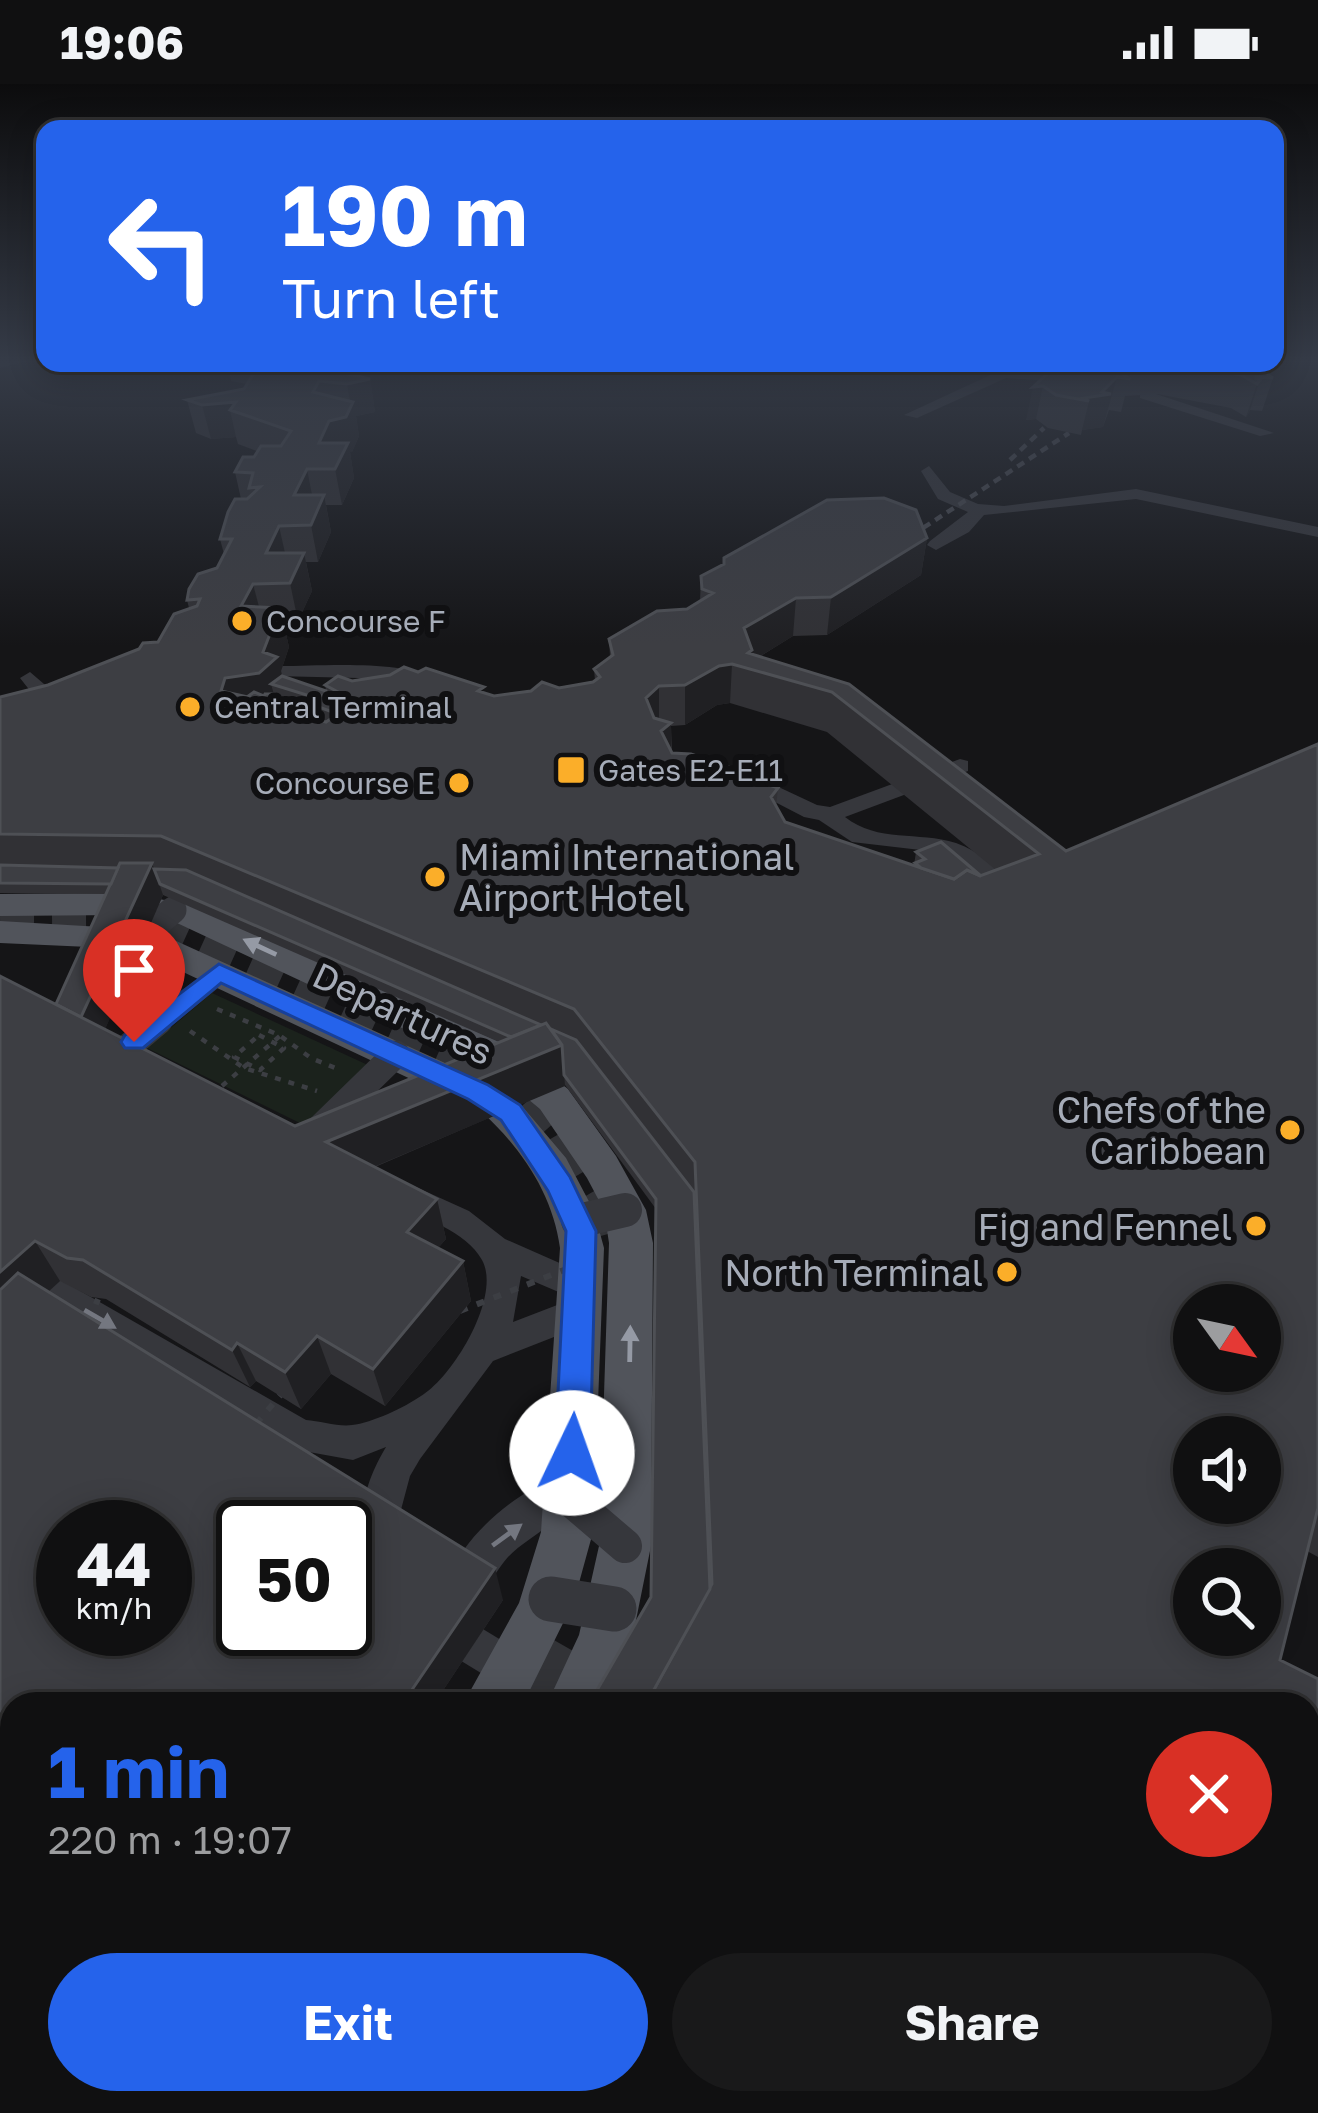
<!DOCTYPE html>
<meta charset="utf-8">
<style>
body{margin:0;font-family:"Golos Text",sans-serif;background:#19191a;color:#f1f3f6;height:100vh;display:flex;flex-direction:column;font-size:45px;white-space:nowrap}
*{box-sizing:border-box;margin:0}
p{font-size:39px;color:#9c9d9f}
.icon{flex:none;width:66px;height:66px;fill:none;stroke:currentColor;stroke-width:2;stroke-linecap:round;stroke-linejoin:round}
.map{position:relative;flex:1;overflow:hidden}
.details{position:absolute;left:0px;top:1608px;width:1320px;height:423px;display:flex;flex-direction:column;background:#101011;border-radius:36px 36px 0 0;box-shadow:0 6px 30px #0003,0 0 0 3px #303031}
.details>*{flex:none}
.top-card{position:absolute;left:36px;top:36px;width:1248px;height:252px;border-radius:24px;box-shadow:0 6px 30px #0003,0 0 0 3px #303031;background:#2563eb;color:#fff;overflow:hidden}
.needle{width:78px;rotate:123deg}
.buttons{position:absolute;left:1173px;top:1200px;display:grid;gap:24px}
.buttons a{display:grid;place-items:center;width:108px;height:108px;border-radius:50%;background:#101011;box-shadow:0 6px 30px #0003,0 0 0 3px #303031;font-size:60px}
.speed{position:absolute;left:36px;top:1416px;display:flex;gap:24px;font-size:60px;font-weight:700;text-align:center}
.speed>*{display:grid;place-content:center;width:156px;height:156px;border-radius:50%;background:#101011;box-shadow:0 6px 30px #0003,0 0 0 3px #303031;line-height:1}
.speed small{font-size:30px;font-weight:400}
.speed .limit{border:6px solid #111;border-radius:18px;background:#fff;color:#111}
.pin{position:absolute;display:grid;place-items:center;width:102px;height:102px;color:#fff;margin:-123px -51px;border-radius:50% 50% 50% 0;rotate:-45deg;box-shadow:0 0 12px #0007}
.pin .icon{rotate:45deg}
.me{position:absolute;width:132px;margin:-66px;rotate:3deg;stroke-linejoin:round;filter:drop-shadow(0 0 9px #0008)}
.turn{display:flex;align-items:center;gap:42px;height:252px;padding:0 48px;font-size:54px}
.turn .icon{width:156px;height:156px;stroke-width:2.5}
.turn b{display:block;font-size:84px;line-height:102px}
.round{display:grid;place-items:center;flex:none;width:126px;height:126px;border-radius:63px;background:#19191a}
.head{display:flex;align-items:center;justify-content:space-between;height:204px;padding:0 48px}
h1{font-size:72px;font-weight:700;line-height:90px;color:#2563eb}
.primary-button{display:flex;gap:24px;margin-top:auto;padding:24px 48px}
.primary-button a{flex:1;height:138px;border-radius:72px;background:#2563eb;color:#fff;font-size:48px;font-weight:700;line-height:138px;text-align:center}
.primary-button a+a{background:#19191a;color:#f1f3f6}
.status{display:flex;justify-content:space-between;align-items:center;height:84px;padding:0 60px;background:#101011;direction:ltr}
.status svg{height:33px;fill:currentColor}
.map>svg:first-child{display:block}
.green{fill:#1b221c}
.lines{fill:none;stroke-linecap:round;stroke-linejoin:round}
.major-tunnel-far2{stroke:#323337;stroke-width:34;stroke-dasharray:34 18;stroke-linecap:butt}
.major-tunnel-far1{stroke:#323337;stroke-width:45;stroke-dasharray:45 22;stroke-linecap:butt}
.major-tunnel{stroke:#323337;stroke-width:60;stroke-dasharray:60 30;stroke-linecap:butt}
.path{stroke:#3c3e43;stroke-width:4.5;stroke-dasharray:6 8;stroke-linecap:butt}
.minor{fill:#36373c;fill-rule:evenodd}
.major{fill:#51545b;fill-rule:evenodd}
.rail{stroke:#494b51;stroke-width:4.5;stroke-dasharray:8 6;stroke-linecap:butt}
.path-bridge{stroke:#3c3e43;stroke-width:6;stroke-dasharray:8 10;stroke-linecap:butt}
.minor-bridge-far2{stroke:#36373c;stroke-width:27}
.minor-bridge-far1{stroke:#36373c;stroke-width:34}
.minor-bridge{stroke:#36373c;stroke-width:45}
.wall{fill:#313135;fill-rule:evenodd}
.shaded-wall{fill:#202023}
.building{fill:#3d3e43;stroke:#4e5055;stroke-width:3;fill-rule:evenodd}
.oneway{fill:#959aa5}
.oneway2{fill:#747780}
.route{fill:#2563eb;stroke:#184099;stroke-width:3}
.poi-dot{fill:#fbae29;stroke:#101012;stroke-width:4.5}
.labels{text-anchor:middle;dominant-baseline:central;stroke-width:12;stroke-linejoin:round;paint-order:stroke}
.far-poi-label{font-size:30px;fill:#a6acb8;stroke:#101012;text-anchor:start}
.poi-label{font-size:36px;fill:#a6acb8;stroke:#101012;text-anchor:end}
.street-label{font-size:36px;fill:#a6acb8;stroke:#101012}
</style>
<div class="status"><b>19:06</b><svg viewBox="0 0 49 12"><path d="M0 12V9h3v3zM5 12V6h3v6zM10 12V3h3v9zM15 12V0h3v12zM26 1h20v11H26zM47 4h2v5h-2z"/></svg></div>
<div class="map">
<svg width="1318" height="2029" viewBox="0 0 1318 2029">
<rect width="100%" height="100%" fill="#151517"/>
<path class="green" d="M212,909l158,73 -62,61 -161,-79z"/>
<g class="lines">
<path class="major-tunnel-far2" d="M0,832l113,-1 56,10 341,154 52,58"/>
<path class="major-tunnel-far1" d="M559,1050l39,67 12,42"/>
<path class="major-tunnel" d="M545,1620l33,-58"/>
<g class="path">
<path d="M217,925l62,26 32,23 29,12"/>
<path d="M190,947l54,37 73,23"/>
<path d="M259,951l25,13 -24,22 -26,-13z"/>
<path d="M222,1002l59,-51"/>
</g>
<g class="minor">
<path d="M0,278h22l-22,6z"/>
<path d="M999,287l59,6 -7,4 -45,-3 -89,40 -13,-3z"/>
<path d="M1140,308h10l124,41 -14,3 -120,-38z"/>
<path d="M929,382l21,26 28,12 26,2 132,-17 182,38v10l-182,-38 -152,16 -15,17 -33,18 -9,-5 3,-4 38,-29 -30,-13 -17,-28z"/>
<path d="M281,582c37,0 125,-7 153,14l-10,6 -66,-8 -84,-2 -3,-4z"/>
<path d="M30,588l28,24 16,7v10l-32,-7 -22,-28z"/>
<path d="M960,675l8,2v10l-123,46c33,26 73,14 111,26 27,9 48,32 70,50l4,6 -4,6h-18l-58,-47 -21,-7 -77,-9 -33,-22 -15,-3 -73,-38 12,-7 8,2 66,31 13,2z"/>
<path d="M219,879l14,9 -4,7 -60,49h-20l-4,-7 4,-7z"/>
<path d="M407,1099l62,28 36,28 75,33 5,10 -5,10 -12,4 -47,-20 -8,46 52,-20 12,4 5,11 -5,11 -84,33 -73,98 -10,17 -16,60 -14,6 -14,-6c-11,-26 6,-66 20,-89l-33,13 -66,-12 -287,-172v-31l306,175c14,1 33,7 46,5 20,-2 53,-18 69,-29 32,-19 81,-100 61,-136 -16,-29 -59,-42 -86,-55l-5,-9 5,-9z"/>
<path d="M553,1395l14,6 5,13c-12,27 -44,38 -64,59 -14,16 -19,33 -40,41l-14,-6 -6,-14c17,-42 63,-82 105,-99z"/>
<path d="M473,1539l54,33 6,15 -6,15 -15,6 -54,-33 -6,-15 6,-15z"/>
</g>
<g class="major">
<path d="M121,809l75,12 324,146 48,38 48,67 30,54 7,33 -2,303 -19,94 -28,64h-57l32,-69 20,-89 10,-303 -5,-33 -17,-32 -47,-69 -46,-38 -317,-148 -56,-8 -121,1v-22z"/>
<path d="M0,837l152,9 359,163 55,65 28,53 10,37 -11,284 -19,69 -51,103h-60l56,-101 22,-71 19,-284c-7,-53 -38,-99 -77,-135l-349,-164 -134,-6z"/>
<path d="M194,2019h71l-5,10h-70z"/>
<path d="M301,2019h70l-5,10h-69z"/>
</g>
<g class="rail">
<path d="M1010,376l34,-32"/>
<path d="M900,459l169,-110"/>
</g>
<g class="path-bridge">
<path d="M460,1227l104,-41"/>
<path d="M89,1237l9,-22"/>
<path d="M256,1340l28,-33"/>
</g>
<g class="minor-bridge-far2">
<path d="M140,854l33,-28"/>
<path d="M109,979l50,-42"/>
<path d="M316,1048l80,-78"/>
</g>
<g class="minor-bridge-far1">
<path d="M578,1137l47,-11"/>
<path d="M570,1415l55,47"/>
</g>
<path class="minor-bridge" d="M551,1515l63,10"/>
</g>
<g class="wall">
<path d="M227,279h166l1,3 -37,7 -1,3 14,3 5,33 -19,4 3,20 -7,16h-2l4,26 -12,27h-16l5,27 -13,30h-12l6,29 -14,30h-15l6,26 -8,24 1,5 44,15 -1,-6 27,-4 132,12 10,3 99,-14 2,-1 -1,-12 16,-12 -1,-18 78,-30 13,-8 1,-25 226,-38 -6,37 -94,60 -34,1 -34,21 90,27 217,167 252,-107v813l-11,-6 -27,109 38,19v333l-10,3v-311l-657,-107 5,-388 -91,-124 -190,82 62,32 9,40 -8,9 25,13 8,40 -86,105 -54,-32 -30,35 -45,-28 -6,6 -144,-88 -15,-2 -31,-16 -12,11 455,308 -69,104h-422v399h162l-7,10h-167v-1137l56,28 50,-110 -106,-1v-196l48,-12 110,-43 31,-34 -2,-8 30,-32 7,-14 -4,-15 21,-40 -6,-27 19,-15 3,-6 -19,-7 -2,-7 -25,2 -15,-6 -9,-33 57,-11 3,-5 -16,-3zM730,619l97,29 169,138 -15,6 -65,-24 -2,13 -129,-43 -9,-15 2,-19 -106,-35 -1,-27 14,-1 32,-20zM163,811l336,147 -204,84 -190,-97z"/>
<path d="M990,279h282l-4,12 5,3 -11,33 -12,-1 -4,7 -15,-9 -74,-14 -32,2 -4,16 -12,-2 -6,17 -21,3 -1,5 -33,-7 -12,-9 -10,1 21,-46z"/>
</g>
<g class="shaded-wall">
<path d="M329,279h64l1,3 -37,7 -5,10 -26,-14z"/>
<path d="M1268,279h4l-5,14 -7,-7z"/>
<path d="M1128,280l-3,14 -8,-1 -14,50 -21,3 7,-29 -6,-1 28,-34z"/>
<path d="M370,295l5,33 -19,4 3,20 -7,16h-2l4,26 -12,27 -7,-36 -16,-26 10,-22 22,-14 -4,-23z"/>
<path d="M1260,296l-11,33 -3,4 11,-33z"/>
<path d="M1043,302l-7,33 -10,1 7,-33z"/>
<path d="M236,318l-6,8 6,27 -25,2 -9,-34z"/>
<path d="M307,385l7,36 -20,-10z"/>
<path d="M324,411l7,37 -13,30 -7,-37z"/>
<path d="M279,442l8,36 -21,-9z"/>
<path d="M927,454l-6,37 -94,60 4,-38z"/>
<path d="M304,469l8,38 -14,30 -8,-38z"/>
<path d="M253,500l10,38 -22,-16z"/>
<path d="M796,514l-3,38 -41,25 -1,8 -7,-41z"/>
<path d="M280,524l9,39 -8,24 4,17 -14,-4 14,50 -4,8 -10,-40h-9l10,40 -51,-51 4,-13 38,-26z"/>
<path d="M732,580l-2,39 -13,2 -32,20v-40l34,-19z"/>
<path d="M659,602v40l-13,-28z"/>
<path d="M671,639v40l-10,-32z"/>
<path d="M152,779l11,32 -69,160 -16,-32z"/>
<path d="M562,961l3,41 -227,96 -12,-40z"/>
<path d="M437,1115l9,40 -29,33 -10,-40z"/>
<path d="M35,1157l25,40 -60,55v-64z"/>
<path d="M463,1177l8,40 -86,105 -12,-37z"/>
<path d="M317,1252l14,38 -30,35 -16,-37z"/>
<path d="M237,1259l19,38 -6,6 -18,-37z"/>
<path d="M495,1484l8,32 -69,104h-27l-2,-4z"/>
<path d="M137,2019h37l-7,10h-37z"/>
</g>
<g class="building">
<path d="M248,279h81l-3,6 44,10 -23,5 -28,-3 -6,11 40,10 -7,15 -17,4 -10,22h29l-13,26h-28l-13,26h30l-13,30 -32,1 -13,27h38l-14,30 -37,1 -12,22 39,2 -17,44 14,5 -18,16 -34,5 -4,13 41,9 3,-6h9l-3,8h-9l-4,14 51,1 17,5 12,-8 -33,-12 10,-6 25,-3 -15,-8 13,-9 14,5 38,-6 14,-8 14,5 8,-4 58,19 -6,4 16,5 37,-5 11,-9 17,6 34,-6 7,-5 -6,-8 19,-14 -4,-16 48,-28 30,-2 26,-16 -11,-4 -1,-13 23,-12v-6l103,-58 57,-2 32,12 11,28 -96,59 -35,1 -52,30 8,22 -4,3 101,31 217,167 252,-107v764l-38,152 38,19v314l-10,-6v-283h-662l66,-120 -17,-422 -121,-153 -413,-173 -161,-2v-137l48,-12 91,-36 4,-6 15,-1 16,-28 23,-8 3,-7 -13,1 2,-11 9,-15 19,-6 15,-29h-12l8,-27 7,-13h12l13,-12 -11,1 4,-15 -18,-1 8,-15h11l7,-11h20l10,-15 -61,-21 6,-8 -34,3 -15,-5 57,-11 13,-21 -10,-3zM732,580l100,28 207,162 -59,22 -13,-6 -13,9 -169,-57 -14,-25 7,-9 -12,-4 -2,-5 -73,-25 -19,-1 -11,-22 10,-8 -17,-5 -8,-20 13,-12 26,-1 34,-19zM1194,1221h66v66h-66zM1194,1353h66v66h-66zM1194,1485h66v66h-66z"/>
<path d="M1059,279h81l-29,3 19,13 -13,-2 -15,15 9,2 -27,4 5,3 -33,-6 -13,-9 -10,1z"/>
<path d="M1176,279h92l-8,7 13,8 -18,-1 5,3 -3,4 -16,-9z"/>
<path d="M282,592l44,15 1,4 -14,2 -42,-13z"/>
<path d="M254,608l10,4 -2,4 -15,-3z"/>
<path d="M276,616l31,11 1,6 -15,-1 -14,-5z"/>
<path d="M941,758l40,34 -14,-6 -13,9 -33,-11 -6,-5 10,-4 -9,-7z"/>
<path d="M120,779h32l-71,154 -25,-13z"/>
<path d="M0,781l118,3 -7,16 -111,-1z"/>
<path d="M154,785l32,1 355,155 -30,12 -351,-153z"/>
<path d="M0,892l295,150 251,-103 16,22 -236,97 111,57 -30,33 56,29 -90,108 -56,-33 -32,36 -48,-29 -5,7 -149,-90 -16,-2 -32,-17 -35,31z"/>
<path d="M551,945l25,11 118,152 16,397 -64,115h-57l62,-107 5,-398 -92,-124 -2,-30z"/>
<path d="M18,1189l477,295 -90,132 7,4h-400v399h125l-7,10h-130v-823zM63,1443h102v102h-102zM243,1443h102v102h-102z"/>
<path d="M356,2019h68l-5,10h-69z"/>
<path d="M424,2019h746l-3,10h-748z"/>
</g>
<defs><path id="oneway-solid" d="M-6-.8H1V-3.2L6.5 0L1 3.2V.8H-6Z" transform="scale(3)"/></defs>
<g class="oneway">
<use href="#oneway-solid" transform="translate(260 863) rotate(-155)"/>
<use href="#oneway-solid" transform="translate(630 1260) rotate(-89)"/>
</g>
<g class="oneway2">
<use href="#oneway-solid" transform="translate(100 1235) rotate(30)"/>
<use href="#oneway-solid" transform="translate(507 1451) rotate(-36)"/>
</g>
<linearGradient id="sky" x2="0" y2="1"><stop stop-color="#0c0c0d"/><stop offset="0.49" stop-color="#353b47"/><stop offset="1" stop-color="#353b47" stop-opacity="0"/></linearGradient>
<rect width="1318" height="562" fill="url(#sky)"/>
<path class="route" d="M219,880l269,121 32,20 50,72 26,54 -6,222 -5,11 -13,5 -12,-5 -5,-11 11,-222 -18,-40 -47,-71 -33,-21 -247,-116 -78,65h-18l-4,-6 4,-7z"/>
<g class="poi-dot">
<circle cx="242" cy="537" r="12"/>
<circle cx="190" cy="623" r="12"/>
<rect x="556" y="671" width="30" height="30" rx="6"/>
<circle cx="459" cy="699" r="12"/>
<circle cx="435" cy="793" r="12"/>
<circle cx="1290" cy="1046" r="12"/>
<circle cx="1256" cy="1142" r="12"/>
<circle cx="1007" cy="1188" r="12"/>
</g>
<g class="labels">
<g class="far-poi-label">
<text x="266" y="537">Concourse F</text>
<text x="214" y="623">Central Terminal</text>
<text x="598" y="686">Gates E2-E11</text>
<text x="435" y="699" text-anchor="end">Concourse E</text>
</g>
<g class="poi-label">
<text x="459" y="772" text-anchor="start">Miami International<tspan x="459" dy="41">Airport Hotel</tspan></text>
<text x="1266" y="1025">Chefs of the<tspan x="1266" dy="41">Caribbean</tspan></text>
<text x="1232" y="1142">Fig and Fennel</text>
<text x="983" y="1188">North Terminal</text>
</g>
<g class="street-label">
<text transform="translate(403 929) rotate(25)">Departures</text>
</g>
</g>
</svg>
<div class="buttons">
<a><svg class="needle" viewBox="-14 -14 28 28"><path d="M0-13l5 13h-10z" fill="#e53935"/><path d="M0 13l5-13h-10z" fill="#9c9d9f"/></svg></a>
<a><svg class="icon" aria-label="sound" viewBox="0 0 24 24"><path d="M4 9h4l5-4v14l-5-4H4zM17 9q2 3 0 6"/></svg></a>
<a><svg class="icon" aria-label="search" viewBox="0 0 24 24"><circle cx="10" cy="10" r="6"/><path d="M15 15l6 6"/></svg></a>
</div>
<div class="speed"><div>44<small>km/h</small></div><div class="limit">50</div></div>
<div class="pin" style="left:134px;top:958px;background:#d93025"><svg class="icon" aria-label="arrive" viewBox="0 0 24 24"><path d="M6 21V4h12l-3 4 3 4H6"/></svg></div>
<svg class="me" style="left:572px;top:1369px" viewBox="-20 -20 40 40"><circle r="19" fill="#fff"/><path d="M0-13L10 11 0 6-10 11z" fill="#2563eb"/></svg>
<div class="top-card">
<div class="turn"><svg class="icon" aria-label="left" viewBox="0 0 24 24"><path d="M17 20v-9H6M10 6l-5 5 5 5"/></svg><div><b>190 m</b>Turn left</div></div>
</div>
<section class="details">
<div class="head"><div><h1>1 min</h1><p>220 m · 19:07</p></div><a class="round" style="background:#d93025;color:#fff"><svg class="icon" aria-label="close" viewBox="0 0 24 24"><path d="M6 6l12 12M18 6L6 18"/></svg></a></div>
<div class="primary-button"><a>Exit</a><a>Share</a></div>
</section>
</div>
